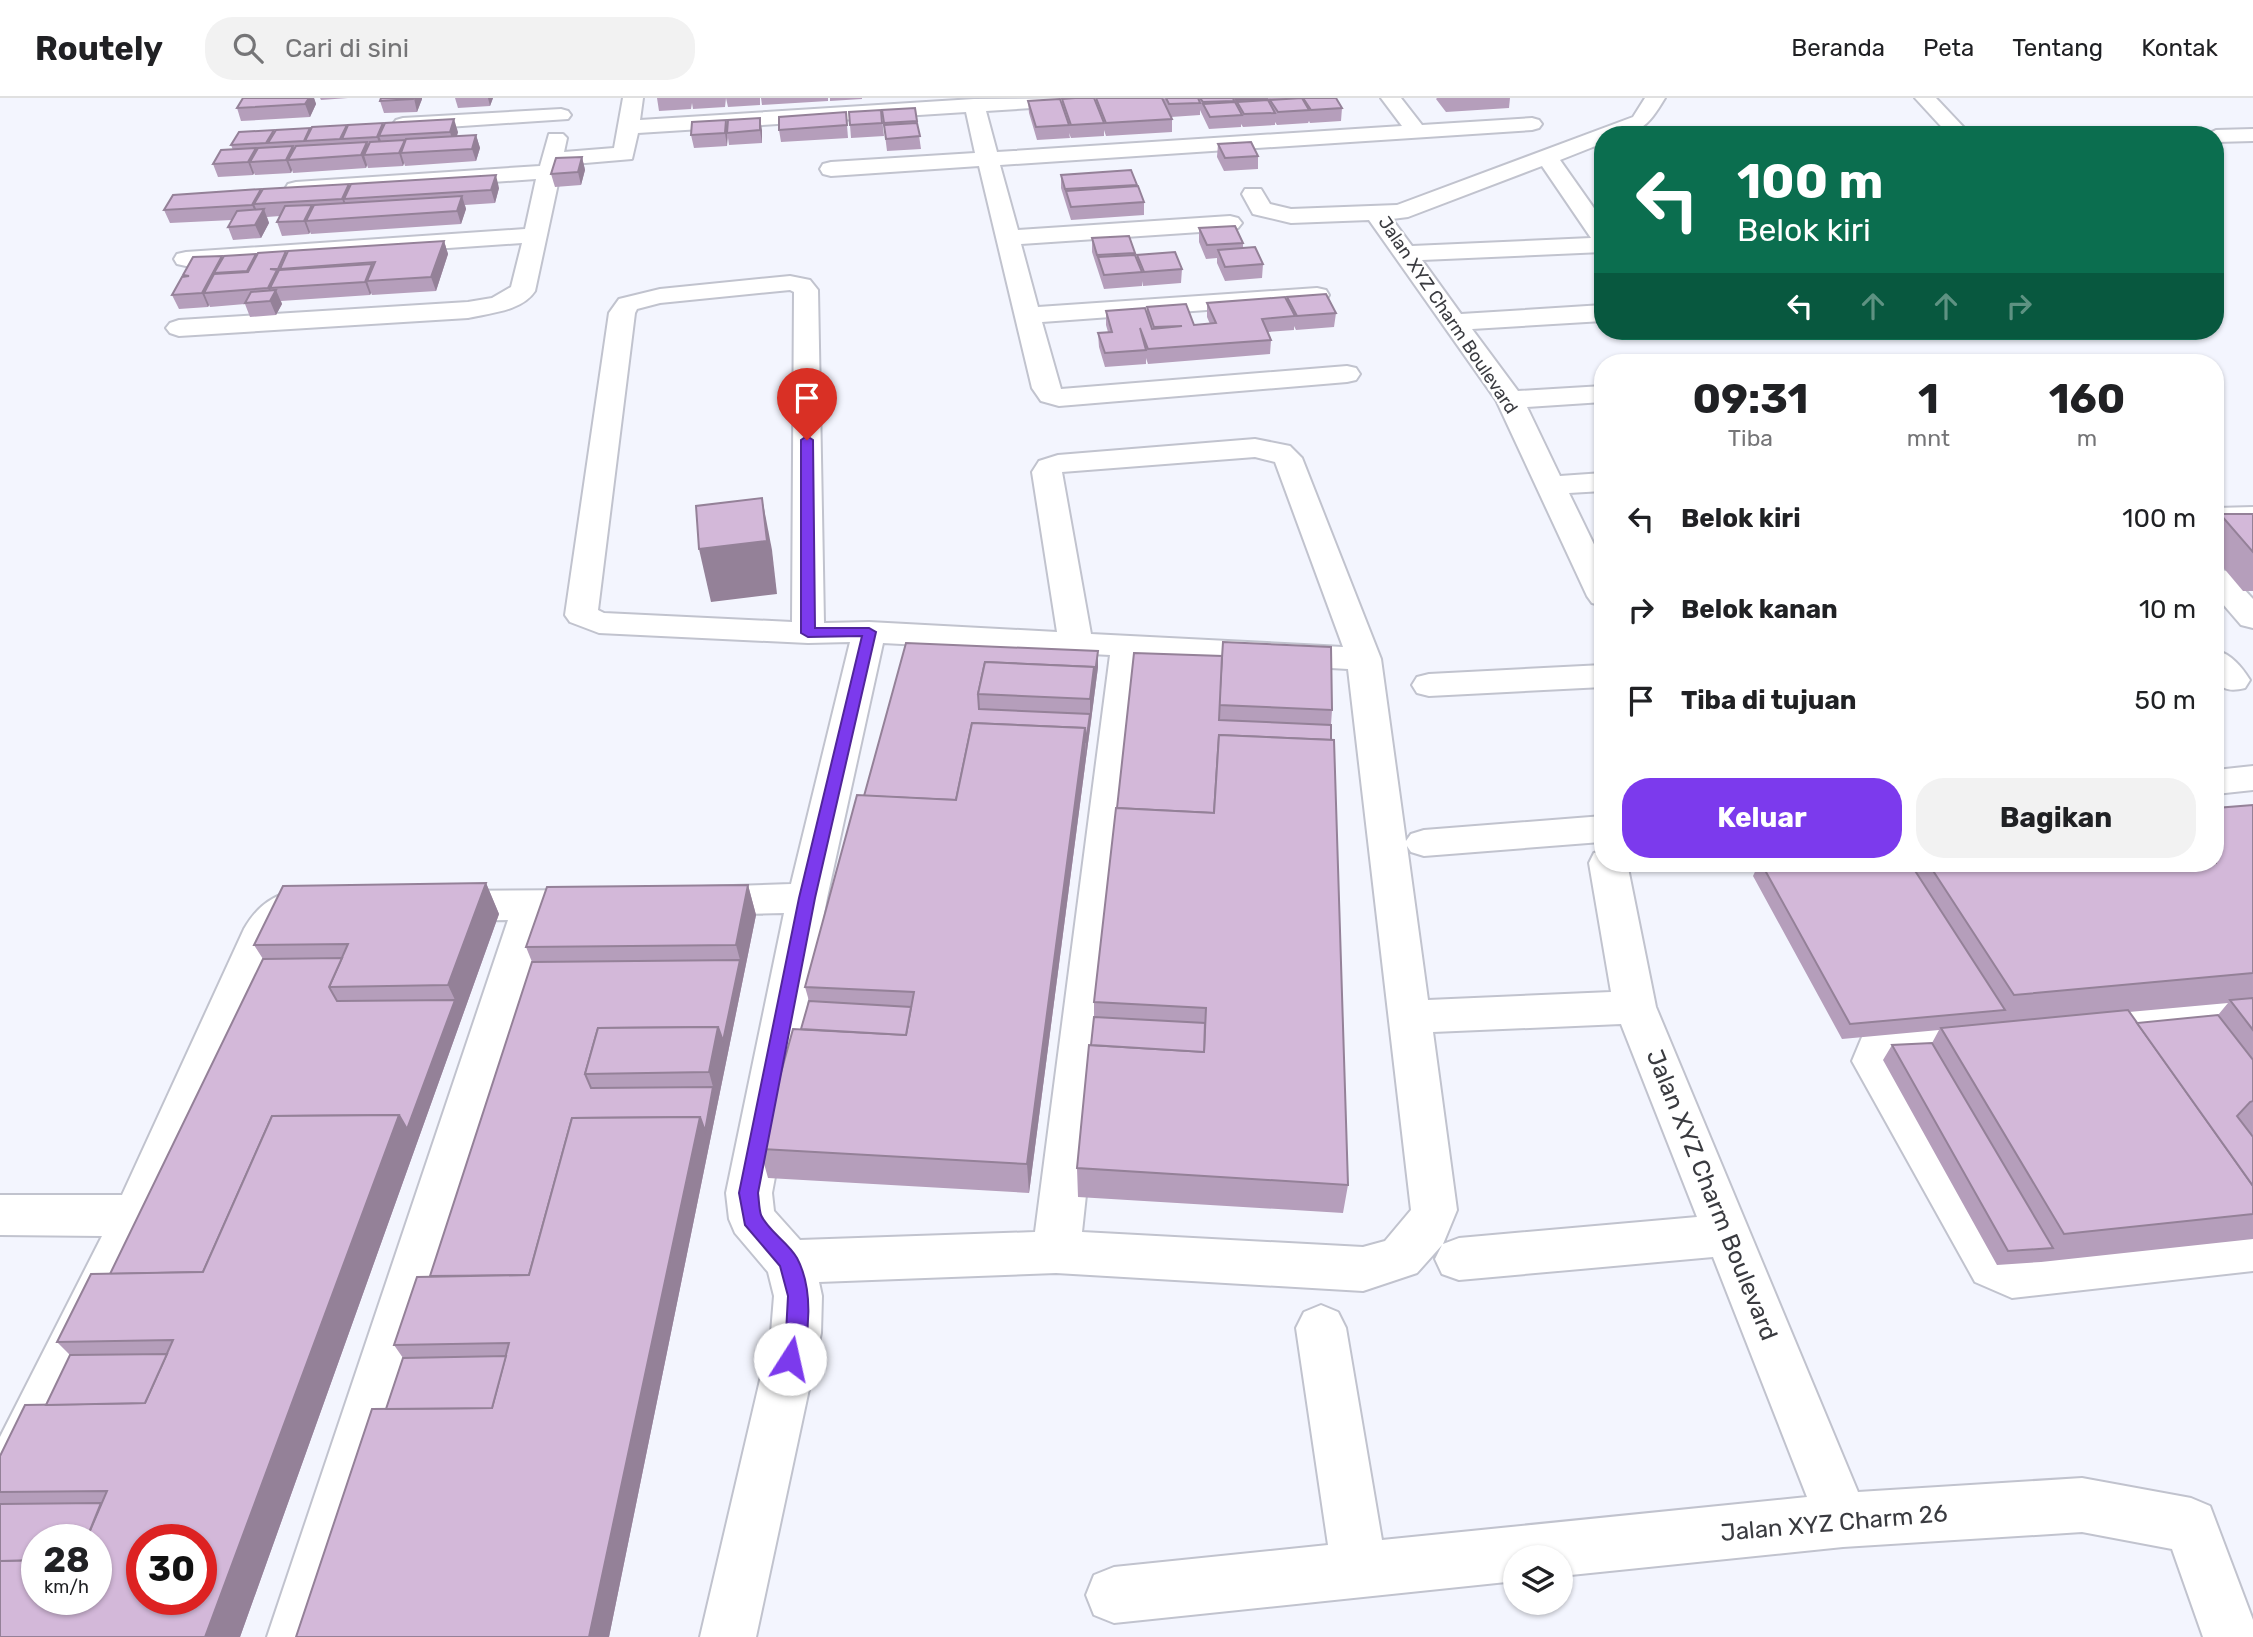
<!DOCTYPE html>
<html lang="id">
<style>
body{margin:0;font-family:Rubik,sans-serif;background:#f2f2f2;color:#202124;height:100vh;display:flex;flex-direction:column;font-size:26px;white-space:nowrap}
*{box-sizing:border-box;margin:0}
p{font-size:23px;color:#757577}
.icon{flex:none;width:38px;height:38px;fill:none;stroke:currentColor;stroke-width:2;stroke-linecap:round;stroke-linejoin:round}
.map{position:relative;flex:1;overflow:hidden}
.details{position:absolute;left:1594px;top:256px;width:630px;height:518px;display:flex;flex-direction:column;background:#fff;border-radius:28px;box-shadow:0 2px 5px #0004}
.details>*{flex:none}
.top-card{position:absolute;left:1594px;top:28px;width:630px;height:214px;border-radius:28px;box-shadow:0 2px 5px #0004;background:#0b6e4f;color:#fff;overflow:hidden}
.controls{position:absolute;left:1503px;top:1447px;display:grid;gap:14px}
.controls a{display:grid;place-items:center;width:70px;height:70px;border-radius:50%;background:#fff;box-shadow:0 2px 5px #0004;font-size:35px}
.speed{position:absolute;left:21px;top:1426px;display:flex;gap:14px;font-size:35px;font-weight:700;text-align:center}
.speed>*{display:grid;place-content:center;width:91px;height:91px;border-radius:50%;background:#fff;box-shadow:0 2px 5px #0004;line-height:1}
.speed small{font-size:18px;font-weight:400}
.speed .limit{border:10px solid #d22;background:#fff;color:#111}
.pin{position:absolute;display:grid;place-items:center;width:60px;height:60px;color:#fff;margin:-72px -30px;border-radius:50% 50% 50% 0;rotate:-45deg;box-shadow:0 0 7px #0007}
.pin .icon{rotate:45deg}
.me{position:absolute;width:77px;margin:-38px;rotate:10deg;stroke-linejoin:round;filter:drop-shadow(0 0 5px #0008)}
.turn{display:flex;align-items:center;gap:24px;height:147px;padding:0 28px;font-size:32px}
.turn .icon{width:91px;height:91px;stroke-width:2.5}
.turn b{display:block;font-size:49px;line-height:60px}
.lanes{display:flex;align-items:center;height:66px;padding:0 28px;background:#0003;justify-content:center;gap:35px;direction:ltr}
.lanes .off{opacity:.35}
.eta{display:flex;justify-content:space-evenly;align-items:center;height:119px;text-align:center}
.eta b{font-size:42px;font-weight:700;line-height:49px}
.button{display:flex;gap:14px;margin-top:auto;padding:14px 28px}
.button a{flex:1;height:80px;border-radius:28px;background:#7c3aed;color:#fff;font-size:28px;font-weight:700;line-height:80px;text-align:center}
.button a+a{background:#f2f2f2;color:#202124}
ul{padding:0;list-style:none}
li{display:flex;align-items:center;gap:21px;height:91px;padding:0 28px}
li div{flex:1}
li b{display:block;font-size:26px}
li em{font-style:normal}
header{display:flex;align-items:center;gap:42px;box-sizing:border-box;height:98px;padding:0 35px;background:#fff;border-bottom:2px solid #e0e0e0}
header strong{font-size:33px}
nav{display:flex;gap:38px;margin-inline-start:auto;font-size:24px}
.search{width:490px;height:63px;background:#f2f2f2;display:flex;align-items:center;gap:18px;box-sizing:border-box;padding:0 24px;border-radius:28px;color:#757577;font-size:26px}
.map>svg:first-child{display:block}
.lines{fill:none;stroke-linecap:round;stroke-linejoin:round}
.minor-casing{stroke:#c1c3ce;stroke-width:4}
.minor{fill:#fff;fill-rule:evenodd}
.wall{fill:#b59ebb;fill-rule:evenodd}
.shaded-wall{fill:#948198}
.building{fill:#d3b8d9;stroke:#948198;stroke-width:2;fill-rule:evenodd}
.route{fill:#7c3aed;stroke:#51269a;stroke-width:2}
.labels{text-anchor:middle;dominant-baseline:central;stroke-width:5;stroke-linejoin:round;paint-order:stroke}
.far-street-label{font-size:18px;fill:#3a3b40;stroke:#fff}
.near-street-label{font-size:24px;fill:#3a3b40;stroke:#fff}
</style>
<header>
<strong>Routely</strong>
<div class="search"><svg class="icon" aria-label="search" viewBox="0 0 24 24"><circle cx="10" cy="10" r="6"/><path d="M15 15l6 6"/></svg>Cari di sini</div>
<nav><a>Beranda</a><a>Peta</a><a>Tentang</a><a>Kontak</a></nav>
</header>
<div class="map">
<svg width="2253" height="1539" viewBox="0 0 2253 1539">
<rect width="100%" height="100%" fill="#f3f5fe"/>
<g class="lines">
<defs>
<g id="minor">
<path d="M623,0h20l-3,22 334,-21 130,-1 -3,4 -7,2 -108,7 11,41 405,-26 -21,-28h20l21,27 110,-7 7,2 3,4 -3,4 -7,2 -532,35 18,65 212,-14 8,2 4,5 -4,5 -8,2 -209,14 17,63 279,-19 9,2 3,5 -3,5 -9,2 -275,20 19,67 286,-23 9,2 4,6 -4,6 -9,2 -288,24 -18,-5 -9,-13 -53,-222 -148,10 -8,-2 -3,-5 3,-5 8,-2 144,-9 -9,-41 -328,21 -6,26 -70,6 -27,126c-13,20 -45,22 -67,27l-289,18 -9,-3 -4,-5 4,-5 9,-3 289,-18 24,-4 19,-11 11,-44 -336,23 -9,-2 -3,-5 3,-5 9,-2 339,-23 11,-50 -240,17 -8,-2 -3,-5 3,-5 8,-2 244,-16 9,-32h14l4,4 -3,14 50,-4z"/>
<path d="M1645,0h20c-18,30 -26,37 -62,37v8l-43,17 43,61v31l-181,8 39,54 142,-9v16l-131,8 46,62 85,-5v16l-76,5 33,69 43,-3v18l-34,2 34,70v43l-11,-3 -5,-7 -91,-196 -127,-180 -78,3 -38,-9 -11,-20 3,-5h16l9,15 21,5 106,-4 236,-88zM1542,68l49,72 -179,8 -20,-27 16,-2z"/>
<path d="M1915,0h21l35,37h-22z"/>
<path d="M561,11l7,2 3,4 -3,4 -165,11 -7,-2 -3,-4 3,-4 7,-2z"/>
<path d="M2253,31v12l-37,1v-7h-10l10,-5z"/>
<path d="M790,178l20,4 8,10 6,333 45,-1 188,10 -25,-160 7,-11 19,-6 197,-16 35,7 12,12 79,201 25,182 5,-7 13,-4 179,-14 -2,26 -177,14 -13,-4 -4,-6 21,154 183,-8 -22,-129 5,-10 9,-2v12h24l29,144 202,485 224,-14 109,20 19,8 43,114v17h-50l-31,-88 -90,-17 -239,15 -282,29v-18h-45v23l-402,42 -20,-8 -8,-20 8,-20 20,-8 214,-22 -32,-217 8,-16 17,-7 17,7 8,16 36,212 425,-43 -94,-240 -254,23 -17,-6 -7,-15 7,-14 -25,28 -54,18 -307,-18 -237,9 3,14 -1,37 -65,304h-56l71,-304 3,-37 -6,-24 -33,-39 -6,-14 -3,-26 58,-280 -82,2 -14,-4 -6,-10 6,-10 14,-4 89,-3 59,-242 -42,1 -209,-10 -29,-11 -5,-7 44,-302 10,-14 41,-10zM790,192l4,2 -2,330 -188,-9 -6,-3 37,-297 2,-4 23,-6zM1255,359l20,5 68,185 -252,-13 -29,-162zM883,545l227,12 -75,577 -235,8 -26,-29 -2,-18 55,-295zM1144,559l204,12 63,541 -26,31 -22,6 -281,-15zM1621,926l76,193 -238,21 -16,6 14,-34 -24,-178z"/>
<path d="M2253,409v18l-37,1v-18z"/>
<path d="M2216,471l11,2 26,28v29l-12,-3 -25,-29z"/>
<path d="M2216,552c16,5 25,16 34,30l-5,8c-12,3 -21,3 -29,-7z"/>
<path d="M1603,567v22l-174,9 -12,-3 -5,-8 5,-8 12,-3z"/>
<path d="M2253,668v24l-37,4v-24z"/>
<path d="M592,792l14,4 6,10 -6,10 -14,4 -44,1 -225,718h-56l241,-717 -65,1 -14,-5 -6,-10 6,-10 14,-5z"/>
<path d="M288,794l14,5 6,10 -6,10 -21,19 -122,280 -140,296 -19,8v-83l102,-201 -102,-1v-40h122l122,-266c11,-19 23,-30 44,-37z"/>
<path d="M2253,895v32l-169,17 -15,-5 -6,-12 6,-12 15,-5z"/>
<path d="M1986,920l15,5 6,12 -6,12 -15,5 -90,9 113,191 5,2 239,-25v42l-241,27 -37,-16 -123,-221 10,-24 23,-9z"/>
</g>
</defs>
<use href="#minor" class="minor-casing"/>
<use href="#minor" class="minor"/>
</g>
<g class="wall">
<path d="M243,0h71l2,6 -6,13 -69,4 -4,-13z"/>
<path d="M320,0h28l-27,2z"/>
<path d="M381,0l41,1 -5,13 -33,1 -4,-12z"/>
<path d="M455,0h38l-3,8 -32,2z"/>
<path d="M657,0h69l-1,9 -32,2 -1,-6 -1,6 -32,2z"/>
<path d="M726,0h34v7l-32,2z"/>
<path d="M761,0h67v3l-66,4z"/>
<path d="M830,0h32v1l-32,2z"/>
<path d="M1096,0l67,2v-2h173l6,10 -1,13 -31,2 -1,-2 -1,2 -31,2 -2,-3v3l-32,2 -2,-3v3l-32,2 -9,-19v5l-29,2 1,2v13l-66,4 -2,-6v6l-33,2 -2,-5 1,5 -33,2 -8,-27 -1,-12 34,3v-5l34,4z"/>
<path d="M1437,0h73l-1,10 -63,4 -10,-13z"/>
<path d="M915,10l6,41 -34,2 -5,-41z"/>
<path d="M881,12l3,26 -33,2 -2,-26z"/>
<path d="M846,14l2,26 -67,4 -2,-12z"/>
<path d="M726,22l1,7 35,3v13l-33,2 -1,-7 -1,8 -33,2 -3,-13z"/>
<path d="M384,28l74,6 -1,4 19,-1 4,13 -4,13 -71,5 -1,-3 -1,3 -35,2 -1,-3 -1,3 -73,5 -1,-3 -1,3 -36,2 -1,-2 -1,2 -35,2 -5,-13 20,-14 -2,-5 44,-13 35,-4 1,1z"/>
<path d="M1218,46l40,12v13l-34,2 -7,-14z"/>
<path d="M582,59l3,13 -4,15 -26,2 -4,-13z"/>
<path d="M1061,77l76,10 7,17v13l-73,5 -10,-32z"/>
<path d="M350,88l149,2 -4,15 -30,2 1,4 -5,15 -150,10 -1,-2 -1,2 -27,2 -5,-14 3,-6 -13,1 2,6 -8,15 -28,2 -5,-13 4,-7 -62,3 -6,-13 97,-19z"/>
<path d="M1199,130l44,15v5l20,16 -1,14 -37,3 -8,-18v-5l-11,1 -7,-17z"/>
<path d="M1092,140l43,15 2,7v-5l45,14 -1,14 -38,3 -1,-5v5l-38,3 -12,-37z"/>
<path d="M444,143l4,13 -12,37 -64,4 -1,-2 -1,2 -89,6 1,3 -6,11 -26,2 -5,-13 -35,3 -1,-2 -1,2 -29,2 -7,-14 12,-19 -1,-1 39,-19v2l35,-2 29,-5 1,3z"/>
<path d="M1287,199l49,16 -2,14 -38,3 -2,-4v4l-26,2 3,8 -1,14 -122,10 -2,-6v6l-41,3 -6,-20 -1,-14 10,-1 -2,-7v-14l41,2v-6l47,18 16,-1 -3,-7v-14l80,-3z"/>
<path d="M2220,416h33v77h-10l-27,-32v-38z"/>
<path d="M906,545l192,8v16l-69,526 -261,-15 -8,-29 41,-120 8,-28 -4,-14 59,-191z"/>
<path d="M1134,555l198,57 -1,15 17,460 -5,28 -265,-16 -1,-29 17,-151v-15l23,-194z"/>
<path d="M2253,707v434l-212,23 -44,3 -114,-205 9,-15 40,-2 7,-13 -97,9 -89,-163 6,-13h457zM2228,905l-10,12 -81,8 -8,-11z"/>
<path d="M486,785l13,31 -259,723h-240v-181l46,-51 24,-50 -13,-13 53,-68 153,-315 -9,-14z"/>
<path d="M748,787l8,30 -147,722h-313l90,-228 17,-51 -9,-13 36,-69 102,-314 -6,-15z"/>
</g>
<g class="shaded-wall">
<path d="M309,0h5l2,6 -6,13 -5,-13z"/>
<path d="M414,0h8v1l-5,13z"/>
<path d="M488,0h5l-3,8z"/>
<path d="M760,20l2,12v13l-2,-13z"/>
<path d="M454,21l4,13 -4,13 -4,-13z"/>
<path d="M726,22l2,12 -1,1v13l-2,-13z"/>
<path d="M383,25l4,13h-8l4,10 -2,3 -4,-12z"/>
<path d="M476,37l4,13 -4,13 -4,-12z"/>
<path d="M405,42l4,12 -8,1 3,10 -1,3 -4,-13z"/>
<path d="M367,44l4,13h-7l3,10 -1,3 -5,-13z"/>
<path d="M293,48l5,13 -10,1 4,10 -1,3 -5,-13z"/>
<path d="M256,50l5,13 -11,1 4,11 -1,2 -5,-13z"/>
<path d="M582,59l3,13 -4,15 -3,-13z"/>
<path d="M496,77l3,13 -4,15 -4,-13z"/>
<path d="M349,86l5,13 -10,2 4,11 -1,2 -5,-13z"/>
<path d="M261,91l5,14 -12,1 5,12 -1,2 -6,-13z"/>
<path d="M462,98l4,13 -5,15 -4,-13z"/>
<path d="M312,107l5,13 -11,3 4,11 -1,2 -5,-13z"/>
<path d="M264,111l5,14 -8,15 -6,-13z"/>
<path d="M444,143l4,13 -12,37 -5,-14z"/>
<path d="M222,158l5,13 -13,4 5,12 -15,8 5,12 -1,2 -6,-14z"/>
<path d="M372,166l5,14 -10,3 4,12 -1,2 -5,-13z"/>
<path d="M277,172l5,14 -12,4 3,8 3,-6 6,14 -6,11 -6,-14 2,-3 -4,-10z"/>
<path d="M762,400l10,52 5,44 -66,8 -12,-53z"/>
<path d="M1098,553v16l-8,62v-30l4,-32z"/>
<path d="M1090,616v15l-4,29v-15z"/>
<path d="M1085,630l1,30 -57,435 -2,-29z"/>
<path d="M486,785l13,31 -259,723h-35l194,-522 56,-115 -7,-15z"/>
<path d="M748,787l8,30 -147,722h-20l111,-520 13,-30 -4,-15 9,-45 22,-67 -4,-15z"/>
</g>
<g class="building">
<path d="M243,0h66l-4,6 -68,4z"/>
<path d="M381,0h33l-1,1 -33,2z"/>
<path d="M1075,0h19l10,25 -33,2 -9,-26z"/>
<path d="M1096,0h66l10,21 -66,4z"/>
<path d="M1166,0h32l2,5 -31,1z"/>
<path d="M1200,0h33l1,3 -31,1z"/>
<path d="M1235,0h32v1l-31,1z"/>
<path d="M1302,0l7,12 -31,2 -8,-12z"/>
<path d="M1303,0h33l6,10 -31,2z"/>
<path d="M1060,1l9,26 -33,2 -8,-26z"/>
<path d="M1268,2l7,13 -31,1 -7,-12z"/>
<path d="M1235,4l7,13 -32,2 -7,-13z"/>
<path d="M915,10l2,13 -33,2 -2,-13z"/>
<path d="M881,12l1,13 -32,2 -1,-13z"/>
<path d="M846,14l1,13 -68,5v-13z"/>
<path d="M760,20v12l-33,3 1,-13z"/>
<path d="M454,21l-4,13 -71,4 6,-13z"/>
<path d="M726,22l-1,13 -34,2 1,-13z"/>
<path d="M383,25l-6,14 -35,2 6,-14z"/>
<path d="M917,25l3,13 -34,3 -2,-14z"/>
<path d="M347,27l-7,14 -35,2 7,-14z"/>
<path d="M310,30l-6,13 -36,2 8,-13z"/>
<path d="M274,32l-8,13 -35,2 8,-13z"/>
<path d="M476,37l-4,14 -71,4 5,-14z"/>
<path d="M405,42l-6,13 -35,2 6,-13z"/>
<path d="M367,44l-6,13 -73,5 8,-14z"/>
<path d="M1251,44l7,14 -33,2 -7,-14z"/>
<path d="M293,48l-7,14 -36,2 8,-14z"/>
<path d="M256,50l-8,14 -35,2 8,-14z"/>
<path d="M582,59l-4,15 -27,2 5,-16z"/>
<path d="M1131,72l6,15 -72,4 -4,-14z"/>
<path d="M496,77l-5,15 -147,9 7,-15z"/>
<path d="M349,86l-7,15 -88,5 9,-15z"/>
<path d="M1138,88l6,16 -73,5 -5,-16z"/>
<path d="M261,91l-9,16 -88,5 9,-15z"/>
<path d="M462,98l-5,15 -151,10 8,-16z"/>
<path d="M312,107l-8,16 -27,1 8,-16z"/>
<path d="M264,111l-9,16 -27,2 9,-16z"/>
<path d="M1235,128l8,17 -36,2 -8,-17z"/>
<path d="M1129,138l6,17 -38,2 -5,-17z"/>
<path d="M444,143l-13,36 -64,4 8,-19 -95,7 8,-18z"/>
<path d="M1255,149l8,17 -38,3 -7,-17z"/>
<path d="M286,153l-8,18h-8l7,1 -9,18 -64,5 10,-19 34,-2 10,-19z"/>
<path d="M1175,154l7,17 -38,3 -7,-17z"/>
<path d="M256,156l-9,17 -33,2 10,-17z"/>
<path d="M1135,157l7,17 -38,3 -6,-18z"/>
<path d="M222,158l-20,37 -30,2 10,-18 7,-1 -6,-1 10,-18z"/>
<path d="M372,166l-7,18 -95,6 9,-18z"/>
<path d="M276,192l-6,11 -25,2 6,-11z"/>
<path d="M1326,196l10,19 -39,3 -10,-19z"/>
<path d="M1285,199l10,19 -33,3 9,21 -123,9 -8,-21 6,22 -41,3 -7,-20 14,-1 -6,-21 39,-3 7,21 30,-3 -28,1 -7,-20 39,-3 8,21 22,-2 -9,-20z"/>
<path d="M762,400l5,43 -68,8 -3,-43z"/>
<path d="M2220,416h33v38z"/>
<path d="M1223,544l108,5 1,63 -113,-5z"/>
<path d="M906,545l192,8 -4,30v-14l-109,-5 -7,32 1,15 111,5 -4,29 -1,-15 -113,-5 -16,77 -92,-4z"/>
<path d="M1134,555l88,3 -3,64 112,5v15l-112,-5 -5,78 -97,-5z"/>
<path d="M985,564l109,5 -4,32 -112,-5z"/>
<path d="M972,625l113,5 -58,436 -267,-15 33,-120 113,6 8,-43 -109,-5 52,-192 99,5z"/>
<path d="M1219,637l115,5 14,445 -271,-17 12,-123 115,7 2,-44 -112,-6 22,-194 98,5z"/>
<path d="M2253,707v168l-239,22 -86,-132h288v-55z"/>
<path d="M1761,765h149l95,147 -155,14z"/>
<path d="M486,785l-38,102 -119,2 19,-43 -94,1 29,-59z"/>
<path d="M748,787l-12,60 -210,2 21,-60z"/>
<path d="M342,860l-13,29 8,14 118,-1 -48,129 -8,-14 -127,1 -69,156 -93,2 153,-315z"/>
<path d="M740,862l-17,81 -5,-14 -120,1 -13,46 6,14 122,-1 -8,44 -5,-14 -128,1 -43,157 -99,1 102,-314z"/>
<path d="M2253,900v32l-23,-30z"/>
<path d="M809,903l102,6 -5,28 -105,-6z"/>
<path d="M2128,912l125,176v28l-189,20 -123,-206z"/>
<path d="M2218,917l35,45v41l-3,1 -13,14 16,21v49l-116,-163z"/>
<path d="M1094,919l111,6 -1,29 -113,-7z"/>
<path d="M718,929l-9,45 -124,2 13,-46z"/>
<path d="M1932,945l121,205 -45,3 -116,-206z"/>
<path d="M399,1017l-194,522h-205v-76l37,-1v40h59v-60h-10l21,-49 -107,1v-36l25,-51 120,-2 28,-63 -116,2 34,-68 112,-2 69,-156zM142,1442h59v60h-59z"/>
<path d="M700,1019l-111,520h-293l76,-228 120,-1 17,-65 -115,2 23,-68 112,-2 43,-157z"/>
<path d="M167,1256l-22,49 -99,2 24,-50z"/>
<path d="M506,1258l-14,52 -106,1 17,-51z"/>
<path d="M101,1405l-15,37h-49v20l-37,1v-57z"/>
</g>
<path class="route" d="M807,338l6,4 2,188h54l7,4 -61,266 -57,295c1,7 1,16 3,22 7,16 27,27 36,43 16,30 14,77 1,108l-8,2 -7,-2 -3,-7 6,-26 2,-37 -8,-30 -35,-41 -6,-32 60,-295 63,-262 -54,1 -7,-4v-193z"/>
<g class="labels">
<g class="far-street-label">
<text transform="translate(1448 217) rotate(56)">Jalan XYZ Charm Boulevard</text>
</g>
<g class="near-street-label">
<text transform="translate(1712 1097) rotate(68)">Jalan XYZ Charm Boulevard</text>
<text transform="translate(1834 1425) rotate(-5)">Jalan XYZ Charm 26</text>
</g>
</g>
</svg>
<div class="controls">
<a><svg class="icon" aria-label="layers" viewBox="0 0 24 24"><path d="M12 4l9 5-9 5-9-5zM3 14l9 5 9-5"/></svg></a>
</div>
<div class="speed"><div>28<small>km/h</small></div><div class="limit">30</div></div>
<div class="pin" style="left:807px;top:342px;background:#d93025"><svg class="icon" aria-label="arrive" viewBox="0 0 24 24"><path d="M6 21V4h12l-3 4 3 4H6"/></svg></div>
<svg class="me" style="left:790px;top:1261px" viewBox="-20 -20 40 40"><circle r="19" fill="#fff"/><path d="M0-13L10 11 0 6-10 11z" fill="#7c3aed"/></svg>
<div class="top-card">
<div class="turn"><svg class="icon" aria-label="left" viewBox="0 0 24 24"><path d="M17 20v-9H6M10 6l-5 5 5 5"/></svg><div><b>100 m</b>Belok kiri</div></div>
<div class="lanes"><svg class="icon" aria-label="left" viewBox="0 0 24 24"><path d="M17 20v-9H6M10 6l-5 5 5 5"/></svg><svg class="icon off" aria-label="ahead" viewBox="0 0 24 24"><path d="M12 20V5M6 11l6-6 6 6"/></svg><svg class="icon off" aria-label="ahead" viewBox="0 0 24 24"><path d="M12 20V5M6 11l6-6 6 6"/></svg><svg class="icon off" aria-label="right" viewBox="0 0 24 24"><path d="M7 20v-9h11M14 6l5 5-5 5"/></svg></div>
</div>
<section class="details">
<div class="eta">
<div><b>09:31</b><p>Tiba</p></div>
<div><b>1</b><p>mnt</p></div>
<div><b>160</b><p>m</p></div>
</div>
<ul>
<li><svg class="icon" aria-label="left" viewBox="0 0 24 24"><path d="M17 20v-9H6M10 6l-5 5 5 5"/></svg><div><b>Belok kiri</b></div><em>100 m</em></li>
<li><svg class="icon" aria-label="right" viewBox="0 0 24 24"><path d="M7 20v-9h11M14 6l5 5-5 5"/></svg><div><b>Belok kanan</b></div><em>10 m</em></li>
<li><svg class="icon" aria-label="arrive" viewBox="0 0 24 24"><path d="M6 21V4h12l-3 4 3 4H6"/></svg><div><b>Tiba di tujuan</b></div><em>50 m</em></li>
</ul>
<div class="button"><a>Keluar</a><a>Bagikan</a></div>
</section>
</div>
